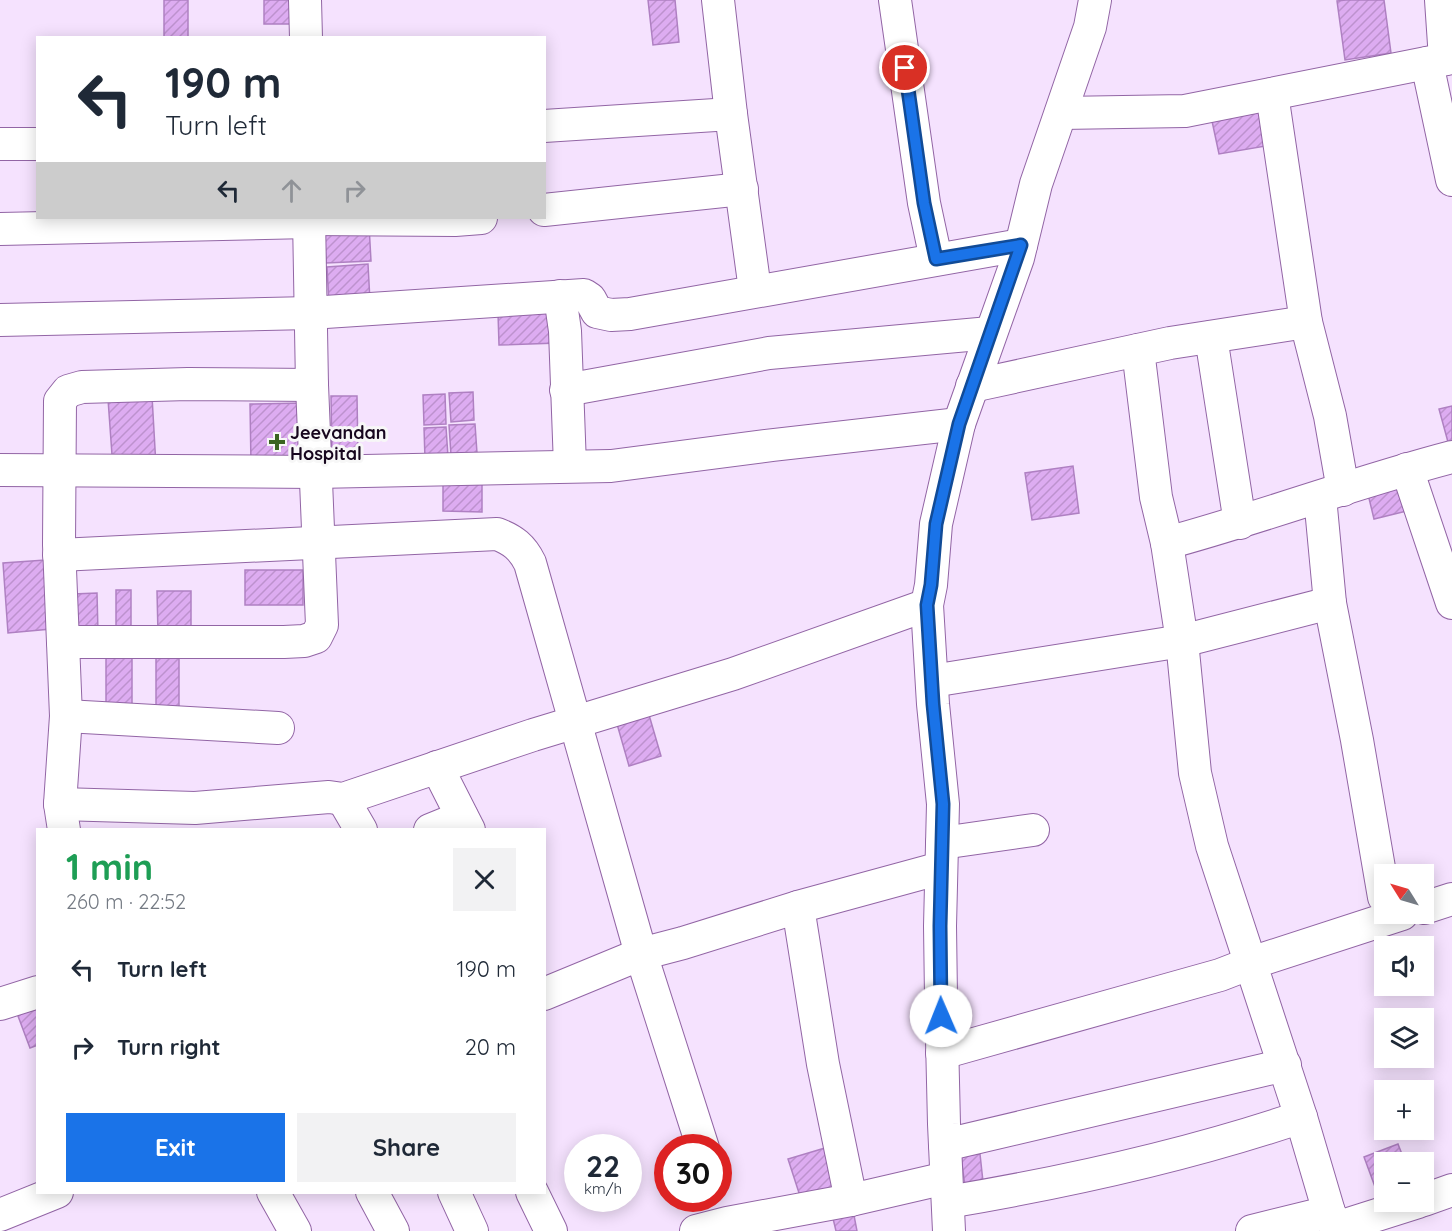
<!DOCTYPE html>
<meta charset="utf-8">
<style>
body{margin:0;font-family:Quicksand,sans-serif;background:#f2f2f3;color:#1f2937;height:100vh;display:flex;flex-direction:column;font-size:22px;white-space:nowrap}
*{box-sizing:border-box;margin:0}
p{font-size:20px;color:#747a83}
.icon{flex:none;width:33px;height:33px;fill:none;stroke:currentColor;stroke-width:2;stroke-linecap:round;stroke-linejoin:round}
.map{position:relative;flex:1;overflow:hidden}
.drawer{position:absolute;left:36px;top:828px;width:510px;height:366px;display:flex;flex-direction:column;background:#fff;border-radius:0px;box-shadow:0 3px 15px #0003}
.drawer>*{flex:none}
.banner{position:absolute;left:36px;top:36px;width:510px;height:183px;border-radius:0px;box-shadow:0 3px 15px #0003;background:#fff;color:#1f2937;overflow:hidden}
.needle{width:39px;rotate:307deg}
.fabs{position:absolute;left:1374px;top:864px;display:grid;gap:12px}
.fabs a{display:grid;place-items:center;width:60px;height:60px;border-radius:0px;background:#fff;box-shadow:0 3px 15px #0003;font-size:30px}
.speed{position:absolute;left:564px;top:1134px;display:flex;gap:12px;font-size:30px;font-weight:700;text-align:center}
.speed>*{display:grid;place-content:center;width:78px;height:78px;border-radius:50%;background:#fff;box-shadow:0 3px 15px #0003;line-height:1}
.speed small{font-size:15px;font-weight:400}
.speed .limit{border:9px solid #d22;background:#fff;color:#111}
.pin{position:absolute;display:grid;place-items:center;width:51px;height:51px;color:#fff;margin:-26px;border:3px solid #fff;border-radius:50%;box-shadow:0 2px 6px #0007}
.me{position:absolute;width:66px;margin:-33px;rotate:359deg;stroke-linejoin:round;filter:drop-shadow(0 0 4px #0008)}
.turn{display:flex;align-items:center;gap:21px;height:126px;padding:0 30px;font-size:27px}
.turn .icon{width:78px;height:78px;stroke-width:2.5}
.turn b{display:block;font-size:42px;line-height:51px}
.lanes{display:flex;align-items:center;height:57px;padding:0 30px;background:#0003;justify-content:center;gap:30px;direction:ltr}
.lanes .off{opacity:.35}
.round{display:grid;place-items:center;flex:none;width:63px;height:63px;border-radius:0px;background:#f2f2f3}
.summary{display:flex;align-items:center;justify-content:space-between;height:102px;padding:0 30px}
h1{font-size:36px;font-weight:700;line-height:45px;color:#1e9e55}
.button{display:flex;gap:12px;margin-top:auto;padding:12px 30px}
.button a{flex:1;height:69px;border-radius:0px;background:#1a73e8;color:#fff;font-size:24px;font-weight:700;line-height:69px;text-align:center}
.button a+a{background:#f2f2f3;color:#1f2937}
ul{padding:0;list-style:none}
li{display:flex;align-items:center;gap:18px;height:78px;padding:0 30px}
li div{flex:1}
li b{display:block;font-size:22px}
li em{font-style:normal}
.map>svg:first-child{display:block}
.building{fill:url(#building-hatch);stroke:#af80c2;stroke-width:1.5}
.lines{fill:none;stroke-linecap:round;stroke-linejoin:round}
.minor-casing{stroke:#9265a5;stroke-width:34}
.minor{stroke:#fff;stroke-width:32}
.route-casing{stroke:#114b97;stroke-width:15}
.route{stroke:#1a73e8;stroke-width:10}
.poi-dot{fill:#3a6421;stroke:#f7f7f7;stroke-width:2}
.labels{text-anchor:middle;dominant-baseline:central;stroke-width:6;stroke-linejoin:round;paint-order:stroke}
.poi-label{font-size:18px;font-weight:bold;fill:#17061e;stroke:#f7f7f7;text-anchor:start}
</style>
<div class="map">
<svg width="1452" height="1231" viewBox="0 0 1452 1231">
<defs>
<pattern id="building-hatch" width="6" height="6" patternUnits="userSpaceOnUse" patternTransform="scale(1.5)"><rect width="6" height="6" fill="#ddacf1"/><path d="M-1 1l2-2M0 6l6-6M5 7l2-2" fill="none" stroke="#bd92ce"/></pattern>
</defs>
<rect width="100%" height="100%" fill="#f5e2fe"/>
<g class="building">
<rect x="164" y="0" width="24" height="38"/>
<path d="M264,0h31l-1,24h-30z"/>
<path d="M648,0h27l4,42 -26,3z"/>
<path d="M1346,0h38l7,53 -46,7 -8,-59z"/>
<path d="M1260,112l6,34 -47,8 -7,-33z"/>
<path d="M369,225l2,36 -45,2 -2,-36z"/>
<path d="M368,264l2,37 -41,3 -2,-37z"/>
<path d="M557,311l1,32 -59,2 -1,-32z"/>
<path d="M473,392l1,28 -23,2 -2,-29z"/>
<path d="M445,394l1,30 -22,1 -1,-30z"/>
<path d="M152,396l4,70 -43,3 -5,-70z"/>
<path d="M331,396h26l1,60 -26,1z"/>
<path d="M303,403l1,60 -53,1 -1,-60z"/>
<path d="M1452,406v46l-1,1 -12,-44z"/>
<path d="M475,424l2,29 -26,2 -2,-30z"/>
<path d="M446,427l2,30 -23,2 -1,-31z"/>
<path d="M1073,466l6,47 -47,7 -7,-47z"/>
<path d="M443,479h39v33l-39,-1z"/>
<path d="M1408,480l7,29 -41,10 -7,-29z"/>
<path d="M45,560l6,69 -43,4 -5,-70z"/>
<rect x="245" y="570" width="58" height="35"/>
<rect x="116" y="590" width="15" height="39"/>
<path d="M157,591h34v43h-33z"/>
<path d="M97,593l1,39h-24l-1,-38z"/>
<rect x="106" y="649" width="26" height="68"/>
<rect x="156" y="651" width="23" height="66"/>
<path d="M647,708l14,48 -32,10 -14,-49z"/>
<path d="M38,1000v45l-8,3 -15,-40z"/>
<path d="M1398,1144l7,18h-21v40l-3,1 -17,-46z"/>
<path d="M835,1145l12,40 -46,14 -13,-40z"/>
<path d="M980,1154l4,37 -18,3 -5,-38z"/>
<path d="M852,1205l5,26h-21l-5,-21z"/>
</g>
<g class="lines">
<defs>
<g id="minor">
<path d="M305,0l1,38"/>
<path d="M718,0l13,114 24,176"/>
<path d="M895,0l29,203 12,56"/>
<path d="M1441,0l4,59"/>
<path d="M1427,63l25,117"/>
<path d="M1272,94l34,228 24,94 13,74"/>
<path d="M1061,113l124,-2 267,-53"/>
<path d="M544,126l187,-12"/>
<path d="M0,144h38"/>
<path d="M544,210l198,-21"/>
<path d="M309,219l146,1 26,-2"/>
<path d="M0,229l309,-7"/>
<path d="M560,296l5,35 5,135"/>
<path d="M0,320l310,-7 274,-18 6,4 7,13 14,3 19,-1 391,-69"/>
<path d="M1211,337l29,186"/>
<path d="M1138,350l18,147 11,46 15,98 13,132 17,73 89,271 28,95 8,19"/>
<path d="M972,386l198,-43 136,-21"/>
<path d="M566,390l203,-37 221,-20"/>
<path d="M1407,469l45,134"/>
<path d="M0,470l316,2 295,-6 162,-21 186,-21"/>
<path d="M1320,497l10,106 27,137 27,157"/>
<path d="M1167,543c96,-26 189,-61 285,-86"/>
<path d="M59,555l438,-21c16,6 25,13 33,29l111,391 62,194"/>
<path d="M63,642h221l20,-1 12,-4 6,-12 -10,-240 -3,-167"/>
<path d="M932,681l250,-40 148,-38"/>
<path d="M66,716l212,12"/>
<path d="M437,767l32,63"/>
<path d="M343,799l18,31"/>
<path d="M60,804l135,4 134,-11 14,2 190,-64 200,-61 194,-69"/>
<path d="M64,830l-4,-26 6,-88 -7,-171 1,-144 8,-10 14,-4 106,-3 124,1"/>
<path d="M430,830l32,-13"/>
<path d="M942,843l91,-13"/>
<path d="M798,907l25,157 28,136"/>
<path d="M1424,908l28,-9"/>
<path d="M544,994l97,-40 42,-11 115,-36 143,-39"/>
<path d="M0,1004l38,-12"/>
<path d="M942,1053l278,-78 31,-12 151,-49"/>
<path d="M945,1145l340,-80"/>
<path d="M273,1192l22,39"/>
<path d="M372,1192l21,39"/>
<path d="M454,1192l18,39"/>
<path d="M532,1192l19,39"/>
<path d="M1424,1200l28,-10"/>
<path d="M948,1202c119,-20 238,-46 353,-85"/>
<path d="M0,1215l57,-23"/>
<path d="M1336,1228l82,-26"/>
<path d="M696,1231l31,-8 124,-23 95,-22"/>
<path d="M949,1231l-5,-107 -3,-127 -1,-71 3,-122 -10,-100 -6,-99 4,-20 5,-61 23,-100 59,-166 18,-74 54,-157 5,-27"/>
<path d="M1252,1231l77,-19"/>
</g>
</defs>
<use href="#minor" class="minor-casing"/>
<use href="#minor" class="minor"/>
</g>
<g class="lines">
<defs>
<path id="route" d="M905,68l19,135 12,56 85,-14 -62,179 -23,100 -5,61 -4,20 6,99 10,100 -3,122 1,90"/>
</defs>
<use href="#route" class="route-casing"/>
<use href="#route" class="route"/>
</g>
<path class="poi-dot" d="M274 433h6v6h6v6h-6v6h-6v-6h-6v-6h6z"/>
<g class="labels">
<g class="poi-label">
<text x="290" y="432">Jeevandan<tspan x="290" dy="21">Hospital</tspan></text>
</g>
</g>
</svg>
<div class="fabs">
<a><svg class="needle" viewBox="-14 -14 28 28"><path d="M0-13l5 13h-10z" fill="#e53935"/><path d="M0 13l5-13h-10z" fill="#747a83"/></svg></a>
<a><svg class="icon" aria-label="sound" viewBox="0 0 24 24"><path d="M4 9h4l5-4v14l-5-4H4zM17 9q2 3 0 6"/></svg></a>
<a><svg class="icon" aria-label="layers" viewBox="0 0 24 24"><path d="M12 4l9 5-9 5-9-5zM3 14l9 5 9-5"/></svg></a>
<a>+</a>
<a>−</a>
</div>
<div class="speed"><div>22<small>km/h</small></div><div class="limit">30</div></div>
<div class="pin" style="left:905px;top:68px;background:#d93025"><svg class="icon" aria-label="arrive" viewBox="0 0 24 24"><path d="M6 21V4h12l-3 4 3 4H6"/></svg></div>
<svg class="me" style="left:941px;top:1016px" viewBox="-20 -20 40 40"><circle r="19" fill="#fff"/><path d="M0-13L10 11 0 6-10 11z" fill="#1a73e8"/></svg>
<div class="banner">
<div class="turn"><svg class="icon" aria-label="left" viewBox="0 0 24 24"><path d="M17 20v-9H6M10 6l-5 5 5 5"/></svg><div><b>190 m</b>Turn left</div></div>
<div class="lanes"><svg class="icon" aria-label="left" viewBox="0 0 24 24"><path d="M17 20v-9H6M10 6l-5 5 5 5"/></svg><svg class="icon off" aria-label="ahead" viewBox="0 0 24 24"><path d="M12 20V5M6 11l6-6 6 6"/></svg><svg class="icon off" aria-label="right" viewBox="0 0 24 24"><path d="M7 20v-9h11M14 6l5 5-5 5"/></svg></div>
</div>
<section class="drawer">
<div class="summary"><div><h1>1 min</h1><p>260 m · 22:52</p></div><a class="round"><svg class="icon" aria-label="close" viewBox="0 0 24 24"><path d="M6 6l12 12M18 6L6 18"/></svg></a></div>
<ul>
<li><svg class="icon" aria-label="left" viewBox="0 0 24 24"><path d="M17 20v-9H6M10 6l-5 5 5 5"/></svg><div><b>Turn left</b></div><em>190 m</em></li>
<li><svg class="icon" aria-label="right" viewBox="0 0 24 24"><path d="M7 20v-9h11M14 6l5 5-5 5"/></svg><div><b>Turn right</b></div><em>20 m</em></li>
</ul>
<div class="button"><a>Exit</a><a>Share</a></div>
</section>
</div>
